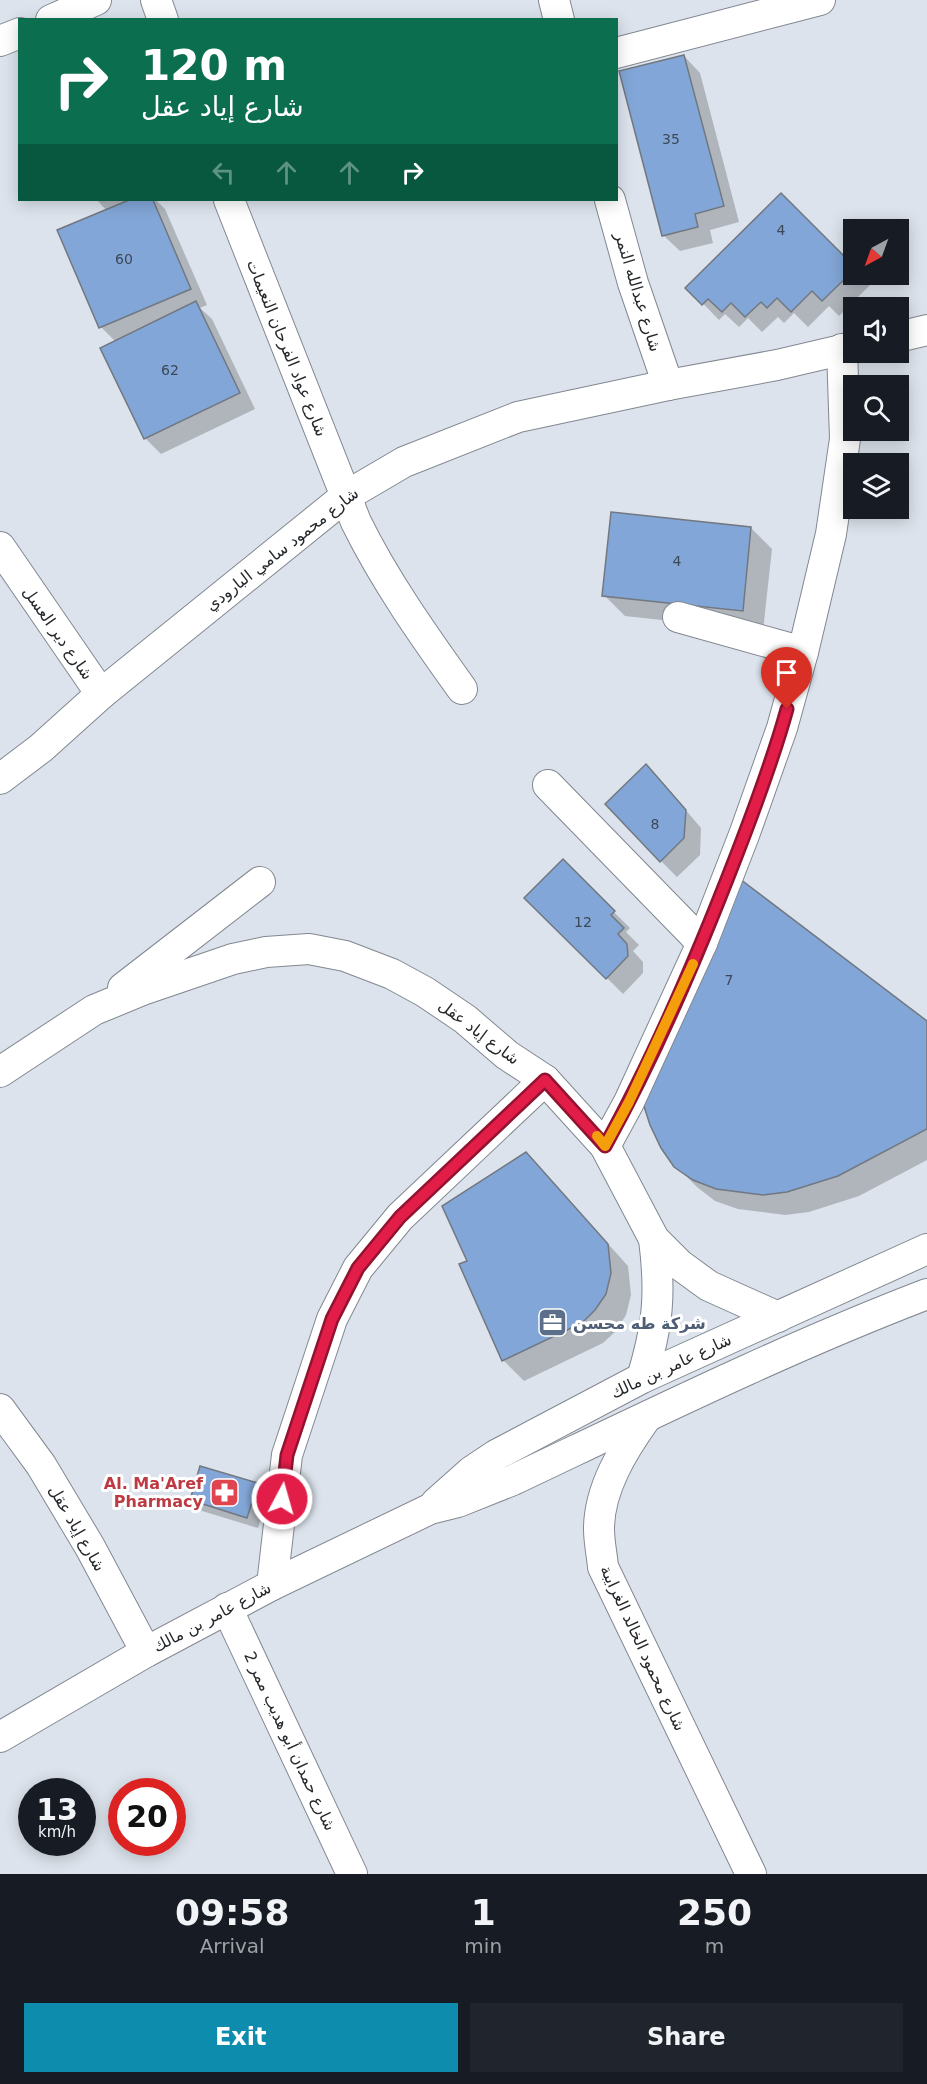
<!DOCTYPE html>
<meta charset="utf-8">
<style>
body{margin:0;font-family:"DejaVu Sans",Cairo,sans-serif;background:#20242c;color:#f1f3f6;height:100vh;display:flex;flex-direction:column;font-size:22px;white-space:nowrap}
*{box-sizing:border-box;margin:0}
p{font-size:20px;color:#9ea1a6}
.icon{flex:none;width:33px;height:33px;fill:none;stroke:currentColor;stroke-width:2;stroke-linecap:round;stroke-linejoin:round}
.map{position:relative;height:1874px;overflow:hidden}
.drawer{display:flex;flex-direction:column;background:#171b24;flex:1}
.drawer>*{flex:none}
.top-card{position:absolute;left:18px;top:18px;width:600px;height:183px;border-radius:0px;box-shadow:0 3px 15px #0003;background:#0b6e4f;color:#fff;overflow:hidden}
.needle{width:39px;rotate:221deg}
.buttons{position:absolute;left:843px;top:219px;display:grid;gap:12px}
.buttons a{display:grid;place-items:center;width:66px;height:66px;border-radius:0px;background:#171b24;box-shadow:0 3px 15px #0003;font-size:30px}
.speed{position:absolute;left:18px;top:1778px;display:flex;gap:12px;font-size:30px;font-weight:700;text-align:center}
.speed>*{display:grid;place-content:center;width:78px;height:78px;border-radius:50%;background:#171b24;box-shadow:0 3px 15px #0003;line-height:1}
.speed small{font-size:15px;font-weight:400}
.speed .limit{border:9px solid #d22;background:#fff;color:#111}
.pin{position:absolute;display:grid;place-items:center;width:51px;height:51px;color:#fff;margin:-62px -26px;border-radius:50% 50% 50% 0;rotate:-45deg;box-shadow:0 0 6px #0007}
.pin .icon{rotate:45deg}
.me{position:absolute;width:66px;margin:-33px;rotate:6deg;stroke-linejoin:round;filter:drop-shadow(0 0 4px #0008)}
.turn{display:flex;align-items:center;gap:21px;height:126px;padding:0 24px;font-size:27px}
.turn .icon{width:78px;height:78px;stroke-width:2.5}
.turn b{display:block;font-size:42px;line-height:51px}
.lanes{display:flex;align-items:center;height:57px;padding:0 24px;background:#0003;justify-content:center;gap:30px;direction:ltr}
.lanes .off{opacity:.35}
.eta{display:flex;justify-content:space-evenly;align-items:center;height:102px;text-align:center}
.eta b{font-size:36px;font-weight:800;line-height:42px}
.action{display:flex;gap:12px;margin-top:auto;padding:12px 24px}
.action a{flex:1;height:69px;border-radius:0px;background:#0d8cad;color:#fff;font-size:24px;font-weight:800;line-height:69px;text-align:center}
.action a+a{background:#20242c;color:#f1f3f6}
.map>svg:first-child{display:block}
.shadow{fill:#0003}
.building{fill:#82a6d7;stroke:#727880;stroke-width:1.5}
.lines{fill:none;stroke-linecap:round;stroke-linejoin:round}
.minor-casing{stroke:#828891;stroke-width:32}
.minor{stroke:#fff;stroke-width:30}
.route-casing{stroke:#92132f;stroke-width:15}
.route{stroke:#e11d48;stroke-width:10}
.slow{stroke:#f59e0b;stroke-width:10}
.labels{text-anchor:middle;dominant-baseline:central;stroke-width:6;stroke-linejoin:round;paint-order:stroke}
.number-label{font-size:14px;fill:#3d4857}
.street-label{font-size:16px;fill:#26292c;stroke:#fff}
.service-label{font-size:16px;font-weight:bold;fill:#4e5e75;stroke:#fff;text-anchor:start}
.health-label{font-size:16px;font-weight:bold;fill:#be3a42;stroke:#fff;text-anchor:end}
</style>
<div class="map">
<svg width="927" height="1874" viewBox="0 0 927 1874">
<rect width="100%" height="100%" fill="#dce3ec"/>
<g class="shadow">
<path d="M684,56l16,17 39,149 -29,8 3,13 -33,8 -17,-16z"/>
<path d="M97,200h59l9,9 42,96 -7,3 12,11 43,90 -94,45 -16,-16 -29,-96 -15,-15 6,-116z"/>
<path d="M854,269v5h5l11,11 -31,31 -10,-10 -21,21 -14,-14 -10,10 -6,-6 -16,15 -14,-14 -9,9 -14,-13 -6,6 -31,-32z"/>
<path d="M751,528l21,21 -9,82 -138,-15 -21,-21z"/>
<path d="M662,782l39,46 -1,27 -23,22 -16,-16z"/>
<path d="M563,862l67,66 -4,4 13,13 -6,6 10,11v11l-20,21 -96,-96z"/>
<path d="M927,1022v138l-68,36 -50,16 -24,3 -47,-6 -23,-8 -18,-14 -21,-21z"/>
<path d="M546,1175l82,91 3,29 -5,20 -10,16 -13,12 -79,38 -21,-21 -34,-98z"/>
<path d="M257,1485l11,11 -10,32 -56,-17 -10,-11z"/>
</g>
<g class="building">
<path d="M684,55l40,151 -29,8 3,13 -36,9 -43,-165z"/>
<path d="M781,193l73,73v4l-32,31 -10,-10 -21,21 -14,-14 -10,10 -6,-6 -16,15 -14,-14 -9,9 -14,-13 -6,6 -17,-17z"/>
<path d="M129,200h24l38,89 -92,39 -42,-98z"/>
<path d="M196,301l44,92 -96,46 -44,-91z"/>
<path d="M611,512l140,15 -8,84 -141,-15z"/>
<path d="M646,764l40,46 -2,28 -24,24 -55,-58z"/>
<path d="M563,859l52,52 -4,4 13,13 -6,6 9,10 1,12 -22,23 -82,-81z"/>
<path d="M740,879l187,142v108l-89,47 -51,16 -24,3 -47,-6 -23,-9 -19,-13 -13,-19 -11,-23 -8,-25z"/>
<path d="M526,1152l82,92 3,29 -5,21 -11,16 -13,13 -80,38 -43,-97 8,-3 -25,-55z"/>
<path d="M200,1466l58,17 -11,35 -57,-18z"/>
</g>
<g class="lines">
<defs>
<g id="minor">
<path d="M156,0l7,20"/>
<path d="M554,0l5,20"/>
<path d="M51,20l45,-20"/>
<path d="M0,41l20,-8"/>
<path d="M616,53l204,-53"/>
<path d="M229,200l127,322c29,59 68,114 106,167"/>
<path d="M610,200l23,83 35,102"/>
<path d="M898,337l29,-7"/>
<path d="M0,547l101,147"/>
<path d="M678,617l125,35"/>
<path d="M0,779l41,-31 60,-54 245,-198 58,-34 114,-45 150,-32 109,-20 77,-18"/>
<path d="M548,785l154,158"/>
<path d="M123,988l137,-106"/>
<path d="M0,1072l94,-62 51,-21 88,-30 33,-7 43,-3 36,7 47,18 33,18 40,27 42,36 38,25 60,66 49,93 26,26 29,21 69,31"/>
<path d="M605,1146l24,-44 73,-159 42,-108 38,-107 21,-76 28,-118 14,-95 -3,-90"/>
<path d="M642,1378c16,-53 19,-84 12,-139"/>
<path d="M0,1409l41,56 49,82 56,105"/>
<path d="M646,1418c-23,32 -47,71 -47,111 0,13 3,26 4,38l148,307"/>
<path d="M436,1503l36,-32 24,-16 146,-77 285,-129"/>
<path d="M272,1585l15,-130 45,-136 26,-51 42,-51 145,-137"/>
<path d="M227,1608l125,266"/>
<path d="M0,1737l146,-85 126,-67 158,-76 28,-7 55,-22c137,-65 273,-132 414,-186"/>
</g>
</defs>
<use href="#minor" class="minor-casing"/>
<use href="#minor" class="minor"/>
</g>
<g class="lines">
<defs>
<path id="route" d="M282,1499l5,-44 45,-136 26,-51 42,-51 145,-137 60,66c51,-92 92,-189 130,-287 19,-49 38,-99 52,-150"/>
</defs>
<use href="#route" class="route-casing"/>
<use href="#route" class="route"/>
<path class="slow" d="M597,1136l8,10 24,-44 64,-138"/>
</g>
<defs>
<symbol id="office-square" viewBox="-11 -11 22 22"><rect x="-9" y="-9" width="18" height="18" rx="4" fill="#5c6f8a" stroke="#fff"/><path d="M-6-3h4V-5.5h4V-3h4V5H-6ZM-1-4.5V-3h2v-1.5ZM-6 0V1H6V0Z" fill="#fff"/></symbol>
<symbol id="pharmacy-square" viewBox="-11 -11 22 22"><rect x="-9" y="-9" width="18" height="18" rx="4" fill="#e0444e" stroke="#fff"/><path d="M-2-6h4v4h4v4h-4v4h-4v-4h-4v-4h4Z" fill="#fff"/></symbol>
</defs>
<g fill-rule="evenodd">
<use href="#office-square" x="536" y="1306" width="33" height="33"/>
<use href="#pharmacy-square" x="208" y="1476" width="33" height="33"/>
</g>
<g class="labels">
<g class="number-label">
<text x="671" y="139">35</text>
<text x="781" y="230">4</text>
<text x="124" y="259">60</text>
<text x="170" y="370">62</text>
<text x="677" y="561">4</text>
<text x="655" y="824">8</text>
<text x="583" y="922">12</text>
<text x="729" y="980">7</text>
</g>
<g class="street-label">
<text transform="translate(638 292) rotate(73)">شارع عبدالله النمر</text>
<text transform="translate(287 348) rotate(68)">شارع عواد الفرحان النعيمات</text>
<text transform="translate(282 549) rotate(-38)">شارع محمود سامي البارودي</text>
<text transform="translate(58 633) rotate(55)">شارع دير العسل</text>
<text transform="translate(479 1032) rotate(37)">شارع إياد عقل</text>
<text transform="translate(671 1366) rotate(-25)">شارع عامر بن مالك</text>
<text transform="translate(77 1528) rotate(60)">شارع إياد عقل</text>
<text transform="translate(212 1617) rotate(-28)">شارع عامر بن مالك</text>
<text transform="translate(643 1648) rotate(65)">شارع محمود الخالد الغرايبة</text>
<text transform="translate(290 1741) rotate(65)">شارع حمدان أبو هديب ممر 2</text>
</g>
<g class="service-label">
<text x="573" y="1323">شركة طه محسن</text>
</g>
<g class="health-label">
<text x="203" y="1483">Al. Ma'Aref<tspan x="203" dy="18">Pharmacy</tspan></text>
</g>
</g>
</svg>
<div class="buttons">
<a><svg class="needle" viewBox="-14 -14 28 28"><path d="M0-13l5 13h-10z" fill="#e53935"/><path d="M0 13l5-13h-10z" fill="#9ea1a6"/></svg></a>
<a><svg class="icon" aria-label="sound" viewBox="0 0 24 24"><path d="M4 9h4l5-4v14l-5-4H4zM17 9q2 3 0 6"/></svg></a>
<a><svg class="icon" aria-label="search" viewBox="0 0 24 24"><circle cx="10" cy="10" r="6"/><path d="M15 15l6 6"/></svg></a>
<a><svg class="icon" aria-label="layers" viewBox="0 0 24 24"><path d="M12 4l9 5-9 5-9-5zM3 14l9 5 9-5"/></svg></a>
</div>
<div class="speed"><div>13<small>km/h</small></div><div class="limit">20</div></div>
<div class="pin" style="left:787px;top:709px;background:#d93025"><svg class="icon" aria-label="arrive" viewBox="0 0 24 24"><path d="M6 21V4h12l-3 4 3 4H6"/></svg></div>
<svg class="me" style="left:282px;top:1499px" viewBox="-20 -20 40 40"><circle r="17" fill="#e11d48" stroke="#fff" stroke-width="3"/><path d="M0-11L8 9 0 5-8 9z" fill="#fff"/></svg>
<div class="top-card">
<div class="turn"><svg class="icon" aria-label="right" viewBox="0 0 24 24"><path d="M7 20v-9h11M14 6l5 5-5 5"/></svg><div><b>120 m</b>شارع إياد عقل</div></div>
<div class="lanes"><svg class="icon off" aria-label="left" viewBox="0 0 24 24"><path d="M17 20v-9H6M10 6l-5 5 5 5"/></svg><svg class="icon off" aria-label="ahead" viewBox="0 0 24 24"><path d="M12 20V5M6 11l6-6 6 6"/></svg><svg class="icon off" aria-label="ahead" viewBox="0 0 24 24"><path d="M12 20V5M6 11l6-6 6 6"/></svg><svg class="icon" aria-label="right" viewBox="0 0 24 24"><path d="M7 20v-9h11M14 6l5 5-5 5"/></svg></div>
</div>
</div>
<section class="drawer">
<div class="eta">
<div><b>09:58</b><p>Arrival</p></div>
<div><b>1</b><p>min</p></div>
<div><b>250</b><p>m</p></div>
</div>
<div class="action"><a>Exit</a><a>Share</a></div>
</section>
